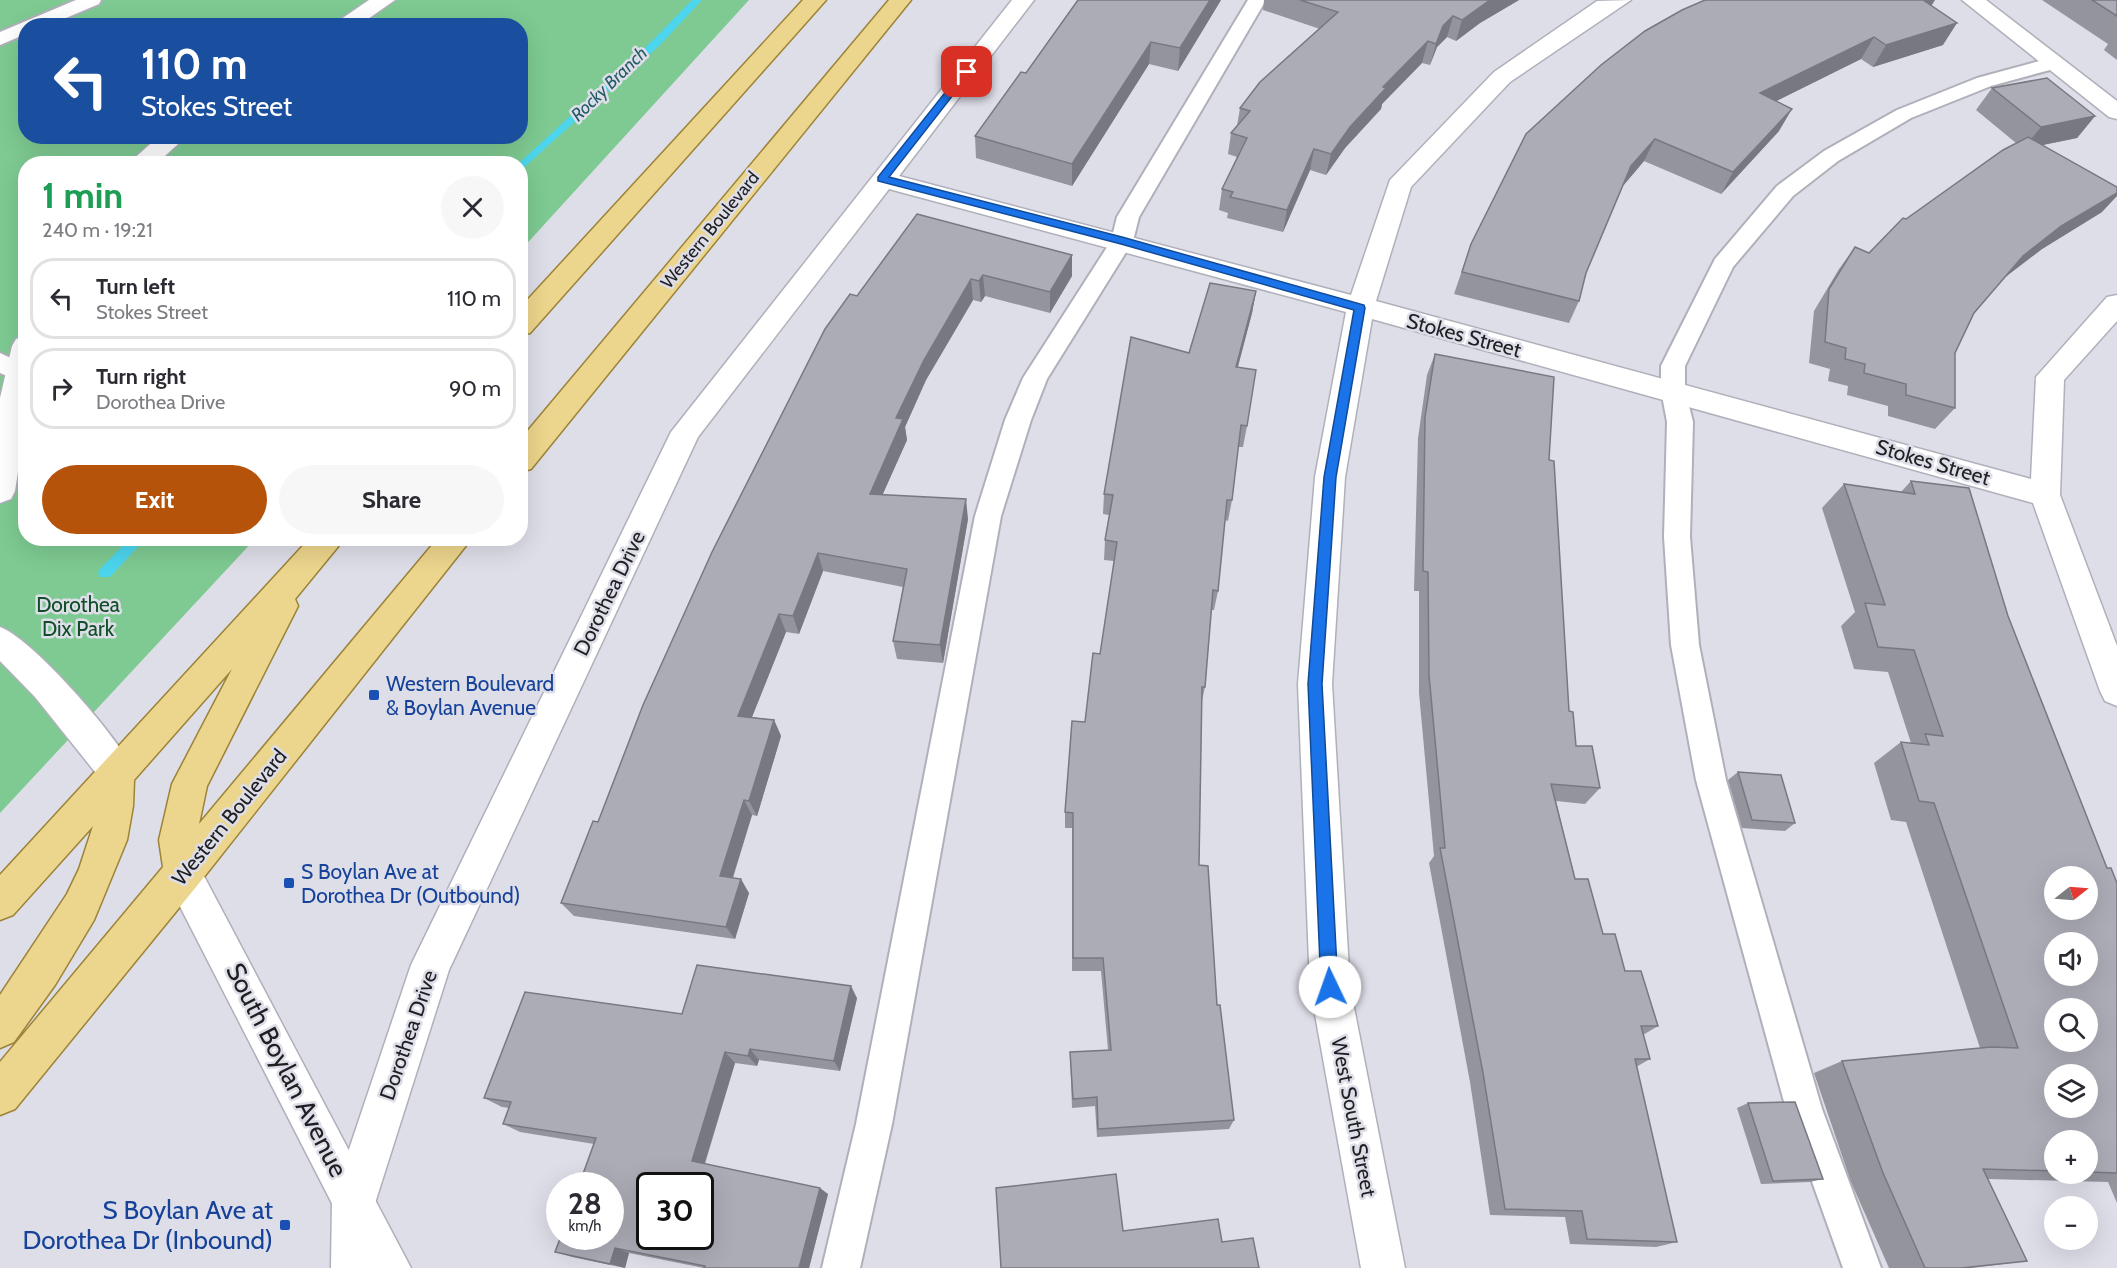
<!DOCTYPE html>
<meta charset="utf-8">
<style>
body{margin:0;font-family:Cabin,sans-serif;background:#f7f7f7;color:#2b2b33;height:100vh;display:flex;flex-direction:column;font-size:22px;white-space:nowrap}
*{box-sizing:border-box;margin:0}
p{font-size:20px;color:#7c7c81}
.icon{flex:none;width:33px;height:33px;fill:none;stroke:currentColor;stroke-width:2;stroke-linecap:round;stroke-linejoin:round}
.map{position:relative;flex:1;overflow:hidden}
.drawer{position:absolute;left:18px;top:156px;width:510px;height:390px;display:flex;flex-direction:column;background:#fff;border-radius:24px;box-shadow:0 6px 24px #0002}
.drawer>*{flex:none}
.banner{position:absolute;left:18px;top:18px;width:510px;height:126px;border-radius:24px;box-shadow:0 6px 24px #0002;background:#1a4fa0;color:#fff;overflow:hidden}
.needle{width:39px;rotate:73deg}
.controls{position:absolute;left:2044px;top:866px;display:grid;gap:12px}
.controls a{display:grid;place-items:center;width:54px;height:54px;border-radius:50%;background:#fff;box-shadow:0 6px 24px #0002;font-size:30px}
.speed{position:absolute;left:546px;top:1172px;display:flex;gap:12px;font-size:30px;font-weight:700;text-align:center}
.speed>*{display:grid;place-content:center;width:78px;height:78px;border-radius:50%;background:#fff;box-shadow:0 6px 24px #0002;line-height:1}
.speed small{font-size:15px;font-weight:400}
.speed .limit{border:3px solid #111;border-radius:9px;background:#fff;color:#111}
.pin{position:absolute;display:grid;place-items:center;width:51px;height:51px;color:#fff;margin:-26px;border-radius:12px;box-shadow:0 3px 9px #0006}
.me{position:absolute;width:66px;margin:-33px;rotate:357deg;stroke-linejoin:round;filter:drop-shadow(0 0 4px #0008)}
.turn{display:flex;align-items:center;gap:21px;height:126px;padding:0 24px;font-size:27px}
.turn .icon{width:78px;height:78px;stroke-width:2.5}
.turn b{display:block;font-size:42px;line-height:51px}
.round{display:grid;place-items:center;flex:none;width:63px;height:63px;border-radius:32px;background:#f7f7f7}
.summary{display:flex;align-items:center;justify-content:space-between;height:102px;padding:0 24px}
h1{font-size:36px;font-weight:700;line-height:45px;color:#1e9e55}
.primary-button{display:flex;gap:12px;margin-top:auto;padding:12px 24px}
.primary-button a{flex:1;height:69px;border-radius:36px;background:#b45309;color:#fff;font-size:24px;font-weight:700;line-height:69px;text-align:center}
.primary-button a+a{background:#f7f7f7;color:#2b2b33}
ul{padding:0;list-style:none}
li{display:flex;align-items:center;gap:18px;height:81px;margin:0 12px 9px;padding:0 12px;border:3px solid #e1e1e2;border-radius:24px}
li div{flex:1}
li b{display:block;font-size:22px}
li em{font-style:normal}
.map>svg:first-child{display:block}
.green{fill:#7eca92;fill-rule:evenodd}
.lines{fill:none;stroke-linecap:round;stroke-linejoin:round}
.stream{fill:#4dd5ee;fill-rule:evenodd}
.service-casing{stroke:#b0b0bb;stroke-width:4}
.minor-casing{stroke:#b0b0bb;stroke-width:3}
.tertiary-casing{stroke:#b0b0bb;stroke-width:3}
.primary-casing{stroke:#9c8336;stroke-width:3}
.service{fill:#fff;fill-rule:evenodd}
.minor{fill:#fff;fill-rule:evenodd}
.tertiary{fill:#fff;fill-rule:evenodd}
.primary{fill:#ecd58c;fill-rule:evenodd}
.wall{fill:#94949d;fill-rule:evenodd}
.shaded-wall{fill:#787880}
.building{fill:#acacb7;stroke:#787880;stroke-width:1.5;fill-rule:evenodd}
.route{fill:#1a73e8;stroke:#114b97;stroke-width:1.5}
.transit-dot{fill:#1a4fb4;stroke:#dedee9;stroke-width:2}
.labels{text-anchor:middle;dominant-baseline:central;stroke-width:5;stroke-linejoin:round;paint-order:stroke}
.far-water-label{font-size:18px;font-style:italic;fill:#245c66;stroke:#dedee9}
.far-street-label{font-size:18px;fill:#1f1f23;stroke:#dedee9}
.street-label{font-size:21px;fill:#1f1f23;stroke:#dedee9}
.park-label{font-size:21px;fill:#104e27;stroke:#dedee9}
.transit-label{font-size:21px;fill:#164399;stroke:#dedee9;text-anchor:start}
.near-street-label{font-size:26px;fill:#1f1f23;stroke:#dedee9}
.near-transit-label{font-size:26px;fill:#164399;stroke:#dedee9;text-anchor:end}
</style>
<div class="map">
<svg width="2117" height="1268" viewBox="0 0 2117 1268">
<rect width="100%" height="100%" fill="#dedee9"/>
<path class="green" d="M0,0h749l-228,250 -1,-86h-494v374l229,1 -255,274zM26,26h494v110h-494z"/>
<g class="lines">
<g class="stream">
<path d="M692,0h10l-42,45 -140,126v-7h-2l134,-123z"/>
<path d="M130,538h16l-36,39h-10l-2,-4 2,-4z"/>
</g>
<defs>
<g id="service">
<path d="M76,0h25l-2,4 -52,22h-21v8l-26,11v-13z"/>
<path d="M1248,0h18l-127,217 -6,24 -86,138 -16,41 -30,96 -109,608 -32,144h-38l34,-144 119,-608 30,-96 18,-42 88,-137 6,-24z"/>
<path d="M2054,57l7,2 3,4 -3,4 -70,19 -80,32 -73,43 -45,35 -60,71 -48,99v24l8,32 -3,115 9,108 27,135 96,329 59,159h-38l-57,-159 -90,-329 -25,-135 -7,-108 3,-115 -6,-32v-24l54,-107 62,-73 47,-35 73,-41 80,-32z"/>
<path d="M0,353l26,12v14l-7,2 -19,-8z"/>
</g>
<g id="minor">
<path d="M369,0h26l-37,26h-27z"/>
<path d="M1012,0h22l-135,176 452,119 39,-115 104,-108 103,-71 34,-1 -121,82 -99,105 -35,114 655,178 5,-102 71,-80 10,-2v26l-53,59 -4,115 57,151v60l-12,-5 -5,-10 -67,-188 -661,-184 -27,158 -13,207 18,303 55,281h-44l-51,-281 -12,-303 17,-207 31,-165 -457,-123 -191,248 -249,533 -73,230 -1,68h-44l1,-68 79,-235 260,-533z"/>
<path d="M1962,0h24l131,101v18l-8,-2z"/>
<path d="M159,136h28l-31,28h-28z"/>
<path d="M26,336v84l-11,71 -4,8 -11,4v-105l12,-52 4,-7z"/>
<path d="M0,627c33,12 119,111 134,144l-5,11 -13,5 -13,-5 -68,-85 -35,-36z"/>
</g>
<path id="tertiary" d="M183,856l13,5 215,407h-46l-195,-381 -6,-13 6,-13z"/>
<g id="primary">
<path d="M803,0h23l-296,333 -10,2v-27z"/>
<path d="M889,0h22l-380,469 -11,3v-32z"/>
<path d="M310,538h35l-50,61 3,7 -91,180 -8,38 239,-286h34l-276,349 -181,222 -15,6v-53l163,-195 -4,-27 13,-56 60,-115 -98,111 -1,26 -6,34 -33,80 -39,65 -41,57 -14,6v-53l67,-101 12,-25 14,-43 -80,89 -13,5v-45z"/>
</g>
</defs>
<use href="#service" class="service-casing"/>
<use href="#minor" class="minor-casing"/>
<use href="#tertiary" class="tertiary-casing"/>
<use href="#primary" class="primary-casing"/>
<use href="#service" class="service"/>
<use href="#minor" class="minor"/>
<use href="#tertiary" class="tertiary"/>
<use href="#primary" class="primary"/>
</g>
<g class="wall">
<path d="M1221,0l-43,71 -29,-7 -77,122 -96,-28 -1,-22 51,-63z"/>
<path d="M1264,0h255l-39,23 -24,18 -9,-4 -10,10 -7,18 -8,-2 -40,41 -1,5 -36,39 -19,27 -16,-5 -27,62 -56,-14 1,-5 -9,-3 3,-21 15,-32 -9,-3 3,-21 6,-7 3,-18 80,-79 -57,-19z"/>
<path d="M1705,0h230l-4,6 12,39 -70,22 -12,-8 -85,42 3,30 -58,63 -77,-33 -21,25 -37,87 -7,28 -10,22 -115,-29 17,-50z"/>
<path d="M2042,0h75v60l-13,-10 4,-6z"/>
<path d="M1992,88l103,28 -18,22 -35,7 60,67 -60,37 -38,29 -30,35 -19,40v55l-20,21 -47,-13v-10l-41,-11 1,-9 -20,-5 2,-12 -21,-6 5,-52 25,-42 16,-22 14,6 37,-34 110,-76 -40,-33z"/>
<path d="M1072,255v21l-22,37 -65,-17 -4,6 -8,-2 -47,80 -21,47 2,13 -25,55 86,24 -25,144 -46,-4 -4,-18 10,-54 -80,-16 -24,63 -13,-2 -34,85 22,3 7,16 -24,80 -5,-1 -19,63 16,15 -14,46 -161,-23 -13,-13 37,-81 259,-526z"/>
<path d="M1256,291l-4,22 -14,54 9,59 -4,21h-5l-6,53 -4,21 -3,-1 -7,71 -4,19h-3l-6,77 -4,18 -2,160 18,140 17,115 -5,9 -132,8 -2,-31 -23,2 -2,-56 38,-2 -7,-79h-29v-143h-7v-16l35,-158 14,-93 -10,-1 1,-20 4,-25 -6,-1 1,-20 85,-141z"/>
<path d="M1435,354l114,106 20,251 7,35 24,42 -15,16 -29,-3 19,78 28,55 55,92 -15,9 7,24 -14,8 41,175 -21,5 -86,-3 -5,-27 -75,-2 -20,-133 -41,-219 5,-7 -15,-163v-102h-5l4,-153 9,-63z"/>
<path d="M1911,481l97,135 99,252 10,15v320l-9,-21 -120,-3 39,82 -56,7h-82l-38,-86 -37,-109 28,-12 138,-13 -74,-226 -15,-2 -17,-57 27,-21 10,1 -23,-71 -34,-3 -13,-43 14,-14 -33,-104 22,-24 57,8zM2055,1140h33v33h-33z"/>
<path d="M1738,772l57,51 -10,8 -43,-3 -14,-48z"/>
<path d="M857,998l-17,73 -81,-11 -2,6 -22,-3 -30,101 123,30 -19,74h-105l-75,-15 -4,15 -53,-11 -17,-5 39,-108 -74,-12 -17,-8 6,-16 -7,-1 -18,-9z"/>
<path d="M1748,1103l75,76 -13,3 -49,2 -24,-76z"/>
</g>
<g class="shaded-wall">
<path d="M1210,0h11l-43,71 2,-23z"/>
<path d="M1490,0h29l-39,23 -24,18 6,-21z"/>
<path d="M1918,0h17l-10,15z"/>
<path d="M1453,16l-6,21 -10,10 -7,18 6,-21 7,-18z"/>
<path d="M1957,23l-14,22 -70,22 13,-22z"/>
<path d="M1874,37l-13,22 -113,56 12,-22z"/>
<path d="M1428,41l-6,22 -40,41 -1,5 -36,39 -19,27 5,-21 19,-27 33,-40z"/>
<path d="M1151,42l-2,22 -77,122v-22z"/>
<path d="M1792,109l-13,22 -58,63 12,-22z"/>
<path d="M2095,116l-18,22 -54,11 18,-22z"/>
<path d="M1655,139l-11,22 -23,27 10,-22z"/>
<path d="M1314,149l-4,21 -27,62 4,-22z"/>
<path d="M2117,193v3l-15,16 -60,37 -38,29 19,-22 38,-30z"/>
<path d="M1072,255v21l-22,37v-21z"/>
<path d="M983,275l2,21 -4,6 -2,-21z"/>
<path d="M971,279l2,21 -47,80 -21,47 2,13 -33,74 -4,-20 26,-76 28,-58z"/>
<path d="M1256,291l-4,22 -20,75 4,-21z"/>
<path d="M966,499l2,20 -25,144 -3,-18z"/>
<path d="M818,553l5,18 -24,63 -6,-18z"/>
<path d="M779,614l7,18 -40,100 -8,-16z"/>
<path d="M774,720l7,16 -24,80 -8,-15z"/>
<path d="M744,800l8,15 -23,74 -9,-13z"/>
<path d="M741,879l8,14 -14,46 -9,-12z"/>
<path d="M851,986l6,12 -17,73 -6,-10z"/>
<path d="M750,1049l9,11 -2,6 -9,-10z"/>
<path d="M725,1052l10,11 -32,105 -11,-7z"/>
<path d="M820,1188l8,6 -19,74h-10z"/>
<path d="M615,1248l14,5 -4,15 -15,-4z"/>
</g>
<g class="building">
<path d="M1078,0h132l-30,48 -29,-6 -79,122 -97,-28 46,-64 5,1z"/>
<path d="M1300,0h190l-28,20 -9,-4 -10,10 -7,18 -8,-3 -45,46 3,1 -36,39 -19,27 -17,-5 -27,61 -57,-13 3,-5 -11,-3 25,-51 -16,-5 19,-22 -10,-3 20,-26 78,-70z"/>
<path d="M1705,0h218l34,23 -71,22 -12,-8 -114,56 32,16 -59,63 -78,-33 -24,27 -45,107 -7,28 -117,-29 9,-28 55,-110 75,-69 44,-34 37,-21z"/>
<path d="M2092,0h25v16z"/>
<path d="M2047,78l48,38 -54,11 -49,-39z"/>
<path d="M2028,137l89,50v6l-56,33 -38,30 -49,57 -19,40v55l-49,-13v-11l-42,-11 1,-9 -20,-5 1,-11 -21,-6 4,-53 26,-42 14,6 34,-35 3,1 97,-69z"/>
<path d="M917,214l155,41 -22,37 -67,-17 -4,6 -8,-2 -47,81 -28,58 7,1 -33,75 96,5 -26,146 -47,-4 14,-72 -89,-16 -25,63 -14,-2 -41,102 36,4 -25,81 -5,-1 -24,76 21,3 -15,48 -165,-24 32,-82 5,1 45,-117 69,-153 113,-223 25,-35 7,2z"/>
<path d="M1210,283l46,8 -20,76 20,3 -9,56 -6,-1 -9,75h-5l-9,91 -5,-1 -8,97h-3l-3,178 9,1 9,139h3l14,115 -136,9 -1,-32 -24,2 -3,-47 41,-2 -8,-92h-30v-145l-8,-1 7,-91 13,1 8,-69 7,1 17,-112 -12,-2 8,-45 -9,-1 27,-157 58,16z"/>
<path d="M1435,354l119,23 -5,83 5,1 15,250 4,1 3,34h16l8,42 -49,-4 24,95h13l15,55h12l10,37h16l17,55h-17l9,33h-15l42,183 -90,-3 -5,-28 -77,-2 -22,-136 -43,-225h5l-16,-173 -1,-103 -5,-1 2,-154z"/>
<path d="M1911,481l58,7 39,128 99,252h4l6,15v290l-29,-1v-32h-33v31l-72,-2 44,92 -66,7h-36l-42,-95 -41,-112 149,-14 27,1 -84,-245 -15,-2 -18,-59 28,3 -4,-11 18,2 -29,-86 -36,-3 -13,-44 20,2 -41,-121 71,10zM2055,876h33v33h-33zM2055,942h33v33h-33zM2055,1008h33v33h-33zM2055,1074h33v33h-33z"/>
<path d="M1738,772l43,3 14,48 -43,-3z"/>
<path d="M697,965l154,21 -17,75 -84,-12 -2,7 -23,-4 -33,109 128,27 -21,80h-95l1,-2 -90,-18 -5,16 -55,-12 6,-16h49v-51h-31l17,-47 -93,-14 8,-22 -27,-4 41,-106 157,22zM650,1185h50v51h-50z"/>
<path d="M1795,1102l28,77 -50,2 -25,-78z"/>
<path d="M1116,1174l7,57 95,-12 4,23 31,-4 6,30h-258l-5,-80z"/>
</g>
<path class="route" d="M963,70l8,2 -82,105 233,60 242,68 1,3 -29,169 -14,207 16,303 -3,6 -5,2 -6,-2 -3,-6 -13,-303 16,-207 30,-167 -233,-66 -243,-63v-4z"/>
<g class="transit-dot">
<rect x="368" y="689" width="12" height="12" rx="3"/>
<rect x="283" y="877" width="12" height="12" rx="3"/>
<rect x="279" y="1219" width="12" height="12" rx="3"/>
</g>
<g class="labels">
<g class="far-water-label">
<text transform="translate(609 84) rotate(-44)">Rocky Branch</text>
</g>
<g class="far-street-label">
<text transform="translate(710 230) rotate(-51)">Western Boulevard</text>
</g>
<g class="street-label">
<text transform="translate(1464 335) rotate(15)">Stokes Street</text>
<text transform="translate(1933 462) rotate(16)">Stokes Street</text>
<text transform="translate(609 593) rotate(-64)">Dorothea Drive</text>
<text transform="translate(229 817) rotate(-51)">Western Boulevard</text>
<text transform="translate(408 1035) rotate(-71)">Dorothea Drive</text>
<text transform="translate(1354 1117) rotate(79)">West South Street</text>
</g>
<g class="park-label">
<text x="78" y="604">Dorothea<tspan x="78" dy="24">Dix Park</tspan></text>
</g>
<g class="transit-label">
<text x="386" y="683">Western Boulevard<tspan x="386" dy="24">&amp; Boylan Avenue</tspan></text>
<text x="301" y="871">S Boylan Ave at<tspan x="301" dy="24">Dorothea Dr (Outbound)</tspan></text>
</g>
<g class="near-street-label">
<text transform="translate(287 1070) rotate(63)">South Boylan Avenue</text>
</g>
<g class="near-transit-label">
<text x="273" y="1210">S Boylan Ave at<tspan x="273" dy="30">Dorothea Dr (Inbound)</tspan></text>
</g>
</g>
</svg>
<div class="controls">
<a><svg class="needle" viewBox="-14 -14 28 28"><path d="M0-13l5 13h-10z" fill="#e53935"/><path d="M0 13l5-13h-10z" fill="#7c7c81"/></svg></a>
<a><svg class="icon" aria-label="sound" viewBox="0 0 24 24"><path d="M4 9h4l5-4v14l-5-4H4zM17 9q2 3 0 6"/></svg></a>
<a><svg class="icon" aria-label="search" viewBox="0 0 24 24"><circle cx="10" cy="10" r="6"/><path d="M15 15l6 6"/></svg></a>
<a><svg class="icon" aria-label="layers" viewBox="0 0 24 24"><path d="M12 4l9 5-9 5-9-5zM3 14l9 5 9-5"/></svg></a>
<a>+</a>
<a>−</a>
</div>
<div class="speed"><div>28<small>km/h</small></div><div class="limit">30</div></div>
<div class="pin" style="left:967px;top:72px;background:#d93025"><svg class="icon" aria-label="arrive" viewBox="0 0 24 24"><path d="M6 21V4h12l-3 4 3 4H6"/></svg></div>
<svg class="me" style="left:1330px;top:987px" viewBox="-20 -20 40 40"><circle r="19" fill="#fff"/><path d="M0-13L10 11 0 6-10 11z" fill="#1a73e8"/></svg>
<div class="banner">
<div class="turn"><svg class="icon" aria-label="left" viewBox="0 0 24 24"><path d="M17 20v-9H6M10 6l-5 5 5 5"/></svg><div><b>110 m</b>Stokes Street</div></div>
</div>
<section class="drawer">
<div class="summary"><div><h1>1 min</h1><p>240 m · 19:21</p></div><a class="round"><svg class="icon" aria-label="close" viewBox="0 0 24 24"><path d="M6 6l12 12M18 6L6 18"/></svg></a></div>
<ul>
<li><svg class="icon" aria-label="left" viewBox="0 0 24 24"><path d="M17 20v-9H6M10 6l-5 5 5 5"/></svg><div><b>Turn left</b><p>Stokes Street</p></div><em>110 m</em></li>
<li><svg class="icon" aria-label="right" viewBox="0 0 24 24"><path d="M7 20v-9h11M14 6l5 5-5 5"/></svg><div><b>Turn right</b><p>Dorothea Drive</p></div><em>90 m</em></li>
</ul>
<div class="primary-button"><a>Exit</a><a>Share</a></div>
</section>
</div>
